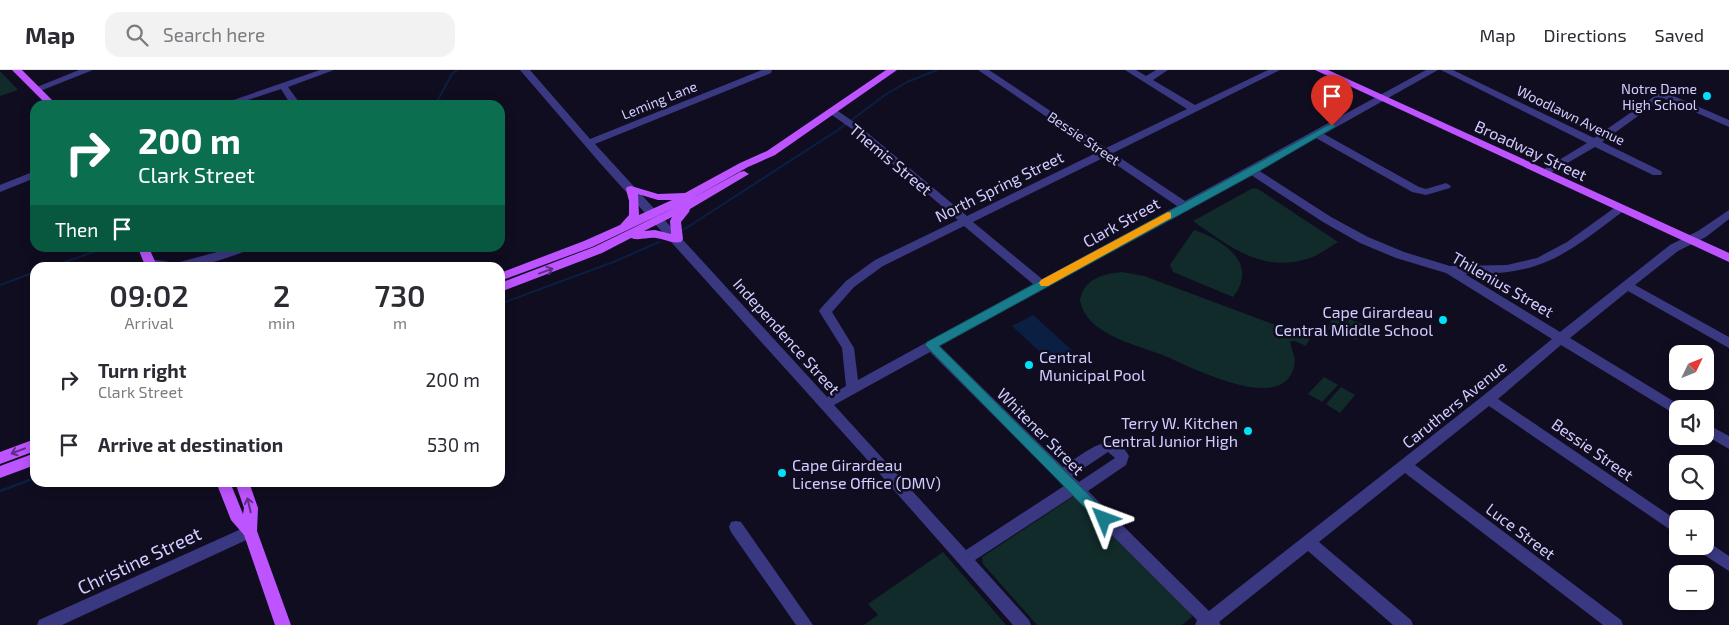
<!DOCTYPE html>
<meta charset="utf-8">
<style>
body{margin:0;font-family:"Exo 2",sans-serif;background:#f2f2f3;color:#2b2b33;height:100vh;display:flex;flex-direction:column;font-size:19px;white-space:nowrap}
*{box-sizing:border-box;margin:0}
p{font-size:16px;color:#7c7c81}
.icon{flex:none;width:28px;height:28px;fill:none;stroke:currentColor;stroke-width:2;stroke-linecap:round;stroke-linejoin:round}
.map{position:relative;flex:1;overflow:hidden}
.panel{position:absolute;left:30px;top:192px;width:475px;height:225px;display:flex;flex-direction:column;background:#fff;border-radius:15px;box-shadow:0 2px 12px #0003}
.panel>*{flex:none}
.hud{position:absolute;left:30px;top:30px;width:475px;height:152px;border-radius:15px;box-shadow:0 2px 12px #0003;background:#0b6e4f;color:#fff;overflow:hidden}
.needle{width:32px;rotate:47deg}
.tools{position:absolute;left:1669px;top:275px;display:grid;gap:10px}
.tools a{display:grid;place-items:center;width:45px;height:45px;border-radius:10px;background:#fff;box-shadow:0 2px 12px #0003;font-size:25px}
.pin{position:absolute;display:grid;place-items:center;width:42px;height:42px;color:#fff;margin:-51px -21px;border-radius:50% 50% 50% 0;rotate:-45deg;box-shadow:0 0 5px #0007}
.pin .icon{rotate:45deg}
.me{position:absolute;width:55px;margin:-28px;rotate:314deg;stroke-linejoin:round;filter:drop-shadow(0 0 4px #0008)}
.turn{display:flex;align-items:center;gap:18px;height:105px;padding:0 25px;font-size:22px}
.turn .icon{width:65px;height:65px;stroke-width:2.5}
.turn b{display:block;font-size:35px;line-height:42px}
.then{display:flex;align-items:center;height:48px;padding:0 25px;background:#0003;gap:10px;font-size:19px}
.eta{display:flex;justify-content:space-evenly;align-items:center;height:85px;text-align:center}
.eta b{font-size:30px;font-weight:600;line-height:35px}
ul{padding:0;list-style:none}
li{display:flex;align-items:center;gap:15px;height:65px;padding:0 25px}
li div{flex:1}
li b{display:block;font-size:19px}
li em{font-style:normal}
header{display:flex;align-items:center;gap:30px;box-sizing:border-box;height:70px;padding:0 25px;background:#fff;border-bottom:1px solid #e1e1e2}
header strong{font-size:24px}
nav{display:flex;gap:28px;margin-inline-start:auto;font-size:18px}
.search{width:350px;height:45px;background:#f2f2f3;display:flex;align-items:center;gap:12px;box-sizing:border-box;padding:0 18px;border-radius:15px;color:#7c7c81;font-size:19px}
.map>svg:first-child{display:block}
.green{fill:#102b2a}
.water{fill:#0b1f42}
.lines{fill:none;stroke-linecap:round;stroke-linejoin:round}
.stream-far1{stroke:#0b1f42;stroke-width:2}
.stream{stroke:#0b1f42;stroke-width:2.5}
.minor{fill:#3a3880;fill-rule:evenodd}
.major{fill:#be54ff;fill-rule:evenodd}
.oneway{stroke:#5e2d85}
.route{fill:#187c8c;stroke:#10515b}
.slow{fill:#f59e0b}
.poi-dot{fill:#00e0f8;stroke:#100d21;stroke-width:2}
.labels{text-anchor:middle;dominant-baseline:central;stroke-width:5;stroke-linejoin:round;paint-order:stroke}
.far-poi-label{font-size:14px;fill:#d2cdff;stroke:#100d21;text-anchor:end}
.far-street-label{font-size:14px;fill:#d2cdff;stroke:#100d21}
.street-label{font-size:16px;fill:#d2cdff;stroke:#100d21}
.poi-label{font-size:16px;fill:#d2cdff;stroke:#100d21;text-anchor:end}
.near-street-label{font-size:19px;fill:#d2cdff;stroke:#100d21}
</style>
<header>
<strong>Map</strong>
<div class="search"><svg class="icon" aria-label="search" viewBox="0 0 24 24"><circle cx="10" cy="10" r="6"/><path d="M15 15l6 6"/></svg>Search here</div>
<nav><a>Map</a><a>Directions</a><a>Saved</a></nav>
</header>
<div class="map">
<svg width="1729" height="555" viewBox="0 0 1729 555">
<rect width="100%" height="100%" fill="#100d21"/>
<g class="green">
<path d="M0,1l18,19 -18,6z"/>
<path d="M1253,118l5,1 80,53c-9,5 -20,14 -31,17 -46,14 -78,-13 -114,-38z"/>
<path d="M1194,160c30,10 65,34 39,67l-60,-25 -3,-7z"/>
<path d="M1122,202l22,4 166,62 -4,8 -11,-5h-5c1,9 7,17 4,26 -12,48 -103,0 -129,-11 -20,-8 -45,-14 -63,-26 -12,-8 -19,-16 -22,-30 4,-21 22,-26 42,-28z"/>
<path d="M1334,243l14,5 -6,17 -14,-6z"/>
<path d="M1349,249l14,5 -6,16 -14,-5z"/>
<path d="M1324,307l14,8 -16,17 -14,-8z"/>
<path d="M1341,317l14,8 -15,18 -14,-9z"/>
<path d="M1074,426l115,113 3,8 -10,8h-145l-54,-61 -1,-7z"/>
<path d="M943,482l63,73h-142l14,-10 -10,-11z"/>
</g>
<path class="water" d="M1033,245l40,36 -21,12 -40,-37z"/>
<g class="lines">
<g class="stream-far1">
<path d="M435,35l17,-31 5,-4"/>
<path d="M683,160l155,-100 47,-35 22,-13 30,-12"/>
<path d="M49,198l55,-20"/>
<path d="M0,215l35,-13"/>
<path d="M500,234l116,-43 43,-19"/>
</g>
<path class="stream" d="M0,421l35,-13"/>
<g class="minor">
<path d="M79,0h14l-53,21h-6l-2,-2z"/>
<path d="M320,0h14l-46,17 13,18h-10l-10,-16 -48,16h-14z"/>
<path d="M520,0h10l60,69 172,-69h10l-1,3 -176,71 232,253 19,-11 -4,-38 -23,-37 2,-3 25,-27 29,-21 83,-40 -106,-91 -23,-16v-4h6l23,16 109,91 131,-64 -120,-82h11l117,78 81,-39 -62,-39h11l10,6 10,-6h12l-15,10 42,25 73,-35h12l-167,83 72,48 241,-131h12l-114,64 95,53 7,2 20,-6 5,3 -1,2 -24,7 -14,-3 -96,-54 -58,32 73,47 37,20 36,15 46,14 57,-1 30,-7 30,-16 50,-36h8l1,2 -1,2c-61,45 -80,65 -160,64l95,58 110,-87 28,-14 31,-21v9l-23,18 -28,14 -43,34 94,52v11l-101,-57 -58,47 113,69v2h-5v7l-117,-71 -63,54 180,122v14l-189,-129 -74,59 206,155 2,5h-20l-198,-152 -86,69 92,78 2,5h-20l-85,-74 -89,71 2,3h-26l2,-5 -124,-124 -98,64 54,60 2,5h-18l-150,-170 -263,-292zM1105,87l72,49 -135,73 -69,-57zM1251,105l72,47 37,21 36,15 50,15 106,66 -68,56 -275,216 -121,-120 38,-26 3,-9c-16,-31 -47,-1 -66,11l-123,-121zM964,156l69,58 -175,96 -4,-32 -22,-36 22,-25 29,-21zM930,282l134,134 -98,64 -132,-145zM1108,382l7,6 -36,24 -7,-6z"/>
<path d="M1441,0h12l141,68 68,-47 67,29v7l-66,-29 -61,44 59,29 1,2 -1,2h-8l-58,-28 -50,29 -4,-1 -1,-2 1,-2 46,-28z"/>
<path d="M35,101v7l-35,14v-7z"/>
<path d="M232,178h16l-2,3c-29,11 -68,24 -100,15l-2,-3 6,-4 26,4z"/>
<path d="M1705,353l24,13v13l-24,-14z"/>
<path d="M736,451l5,1 72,103h-17l-65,-93 -2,-5 2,-5z"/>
<path d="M250,455l5,1 2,5 -2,5 -193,89h-25l2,-5z"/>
<path d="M1705,470l24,16v15l-31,-20 -2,-5h9z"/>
</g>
<g class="major">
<path d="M12,0h10l35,35h-10z"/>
<path d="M886,0h11l-122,85 -27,12 -59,33 51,-28 4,-1 5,3 -59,35 -1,3 -8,10 2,17 -2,3c-8,2 -17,-3 -25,-4 -9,-1 -17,3 -25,0l-29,15 -102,39v-9l94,-36 84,-41 -86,41 -92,34v-8l84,-32 36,-16 9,-10v-14l-3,-12 1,-2 4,-1 27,8 27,-1 55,-30 27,-12zM638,124l20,6h14l-33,15zM672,147l-2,4 1,13 -16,-4 -11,1z"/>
<path d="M1315,0h13l401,183v9z"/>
<path d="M138,178h11l9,20h-12z"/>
<path d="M35,369v12l-35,13v-12z"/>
<path d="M35,383v12l-35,13v-12z"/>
<path d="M216,412h14l13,32 1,-6 -9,-26h14l9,26 -1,23 34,94h-16l-31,-90 -13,-15z"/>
</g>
</g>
<defs><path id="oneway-shaft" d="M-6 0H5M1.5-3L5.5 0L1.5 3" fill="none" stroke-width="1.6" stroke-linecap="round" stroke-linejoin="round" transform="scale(1.25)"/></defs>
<g class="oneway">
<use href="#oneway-shaft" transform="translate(546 201) rotate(-20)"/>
<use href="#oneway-shaft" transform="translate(18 381) rotate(159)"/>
<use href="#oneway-shaft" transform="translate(249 435) rotate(-103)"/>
</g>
<path class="route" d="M1332,53l4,3 -1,1 -79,46 -317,173 170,169 2,4 -2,4 -5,1 -4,-1 -175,-178 2,-3z"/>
<path class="slow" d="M1168,142l3,1v5l-123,68h-7l-2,-3 2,-3z"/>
<g class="poi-dot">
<circle cx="1707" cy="26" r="5"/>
<circle cx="1443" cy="250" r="5"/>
<circle cx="1029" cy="295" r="5"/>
<circle cx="1248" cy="361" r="5"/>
<circle cx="782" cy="403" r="5"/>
</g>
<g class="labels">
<g class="far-poi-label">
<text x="1697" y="18">Notre Dame<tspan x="1697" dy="16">High School</tspan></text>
</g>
<g class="far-street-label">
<text transform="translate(659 30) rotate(-22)">Leming Lane</text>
<text transform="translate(1571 45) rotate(26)">Woodlawn Avenue</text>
<text transform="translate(1084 68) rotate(34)">Bessie Street</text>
</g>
<g class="street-label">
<text transform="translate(1531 80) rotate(25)">Broadway Street</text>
<text transform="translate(891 89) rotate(40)">Themis Street</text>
<text transform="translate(999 116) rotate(-26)">North Spring Street</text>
<text transform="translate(1121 152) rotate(-29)">Clark Street</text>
<text transform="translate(1503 214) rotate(30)">Thilenius Street</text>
<text transform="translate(787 266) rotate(48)">Independence Street</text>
<text transform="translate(1454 334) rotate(-39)">Caruthers Avenue</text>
<text transform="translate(1041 361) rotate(45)">Whitener Street</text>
<text transform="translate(1593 379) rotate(35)">Bessie Street</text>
<text transform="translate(1521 461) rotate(37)">Luce Street</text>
</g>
<g class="poi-label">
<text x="1433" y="241">Cape Girardeau<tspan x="1433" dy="18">Central Middle School</tspan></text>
<text x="1039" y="286" text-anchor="start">Central<tspan x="1039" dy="18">Municipal Pool</tspan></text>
<text x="1238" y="352">Terry W. Kitchen<tspan x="1238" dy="18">Central Junior High</tspan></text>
<text x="792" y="394" text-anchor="start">Cape Girardeau<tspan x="792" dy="18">License Office (DMV)</tspan></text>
</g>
<g class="near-street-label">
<text transform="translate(139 490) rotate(-25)">Christine Street</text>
</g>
</g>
</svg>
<div class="tools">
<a><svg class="needle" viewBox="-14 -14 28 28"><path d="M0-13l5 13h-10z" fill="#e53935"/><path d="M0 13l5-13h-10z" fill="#7c7c81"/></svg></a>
<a><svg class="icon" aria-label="sound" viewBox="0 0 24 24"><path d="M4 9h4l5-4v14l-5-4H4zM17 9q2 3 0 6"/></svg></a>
<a><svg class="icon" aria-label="search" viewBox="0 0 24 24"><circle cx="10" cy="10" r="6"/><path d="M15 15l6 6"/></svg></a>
<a>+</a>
<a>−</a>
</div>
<div class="pin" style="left:1332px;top:56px;background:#d93025"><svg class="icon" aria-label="arrive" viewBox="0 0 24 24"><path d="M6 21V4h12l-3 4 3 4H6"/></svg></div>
<svg class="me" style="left:1104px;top:449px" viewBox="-20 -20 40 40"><path d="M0-17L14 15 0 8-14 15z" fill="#187c8c" stroke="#fff" stroke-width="4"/></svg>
<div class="hud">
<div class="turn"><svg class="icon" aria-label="right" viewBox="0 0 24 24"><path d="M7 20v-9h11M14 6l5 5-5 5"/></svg><div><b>200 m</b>Clark Street</div></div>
<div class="then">Then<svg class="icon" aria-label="arrive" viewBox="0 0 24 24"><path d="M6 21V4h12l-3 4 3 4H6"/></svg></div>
</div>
<section class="panel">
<div class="eta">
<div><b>09:02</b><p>Arrival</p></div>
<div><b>2</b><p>min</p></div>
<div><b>730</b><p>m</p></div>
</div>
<ul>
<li><svg class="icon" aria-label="right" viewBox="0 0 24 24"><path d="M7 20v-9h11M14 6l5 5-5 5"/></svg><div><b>Turn right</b><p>Clark Street</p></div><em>200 m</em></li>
<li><svg class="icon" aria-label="arrive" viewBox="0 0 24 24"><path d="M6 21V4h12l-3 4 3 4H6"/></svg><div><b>Arrive at destination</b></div><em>530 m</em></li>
</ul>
</section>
</div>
